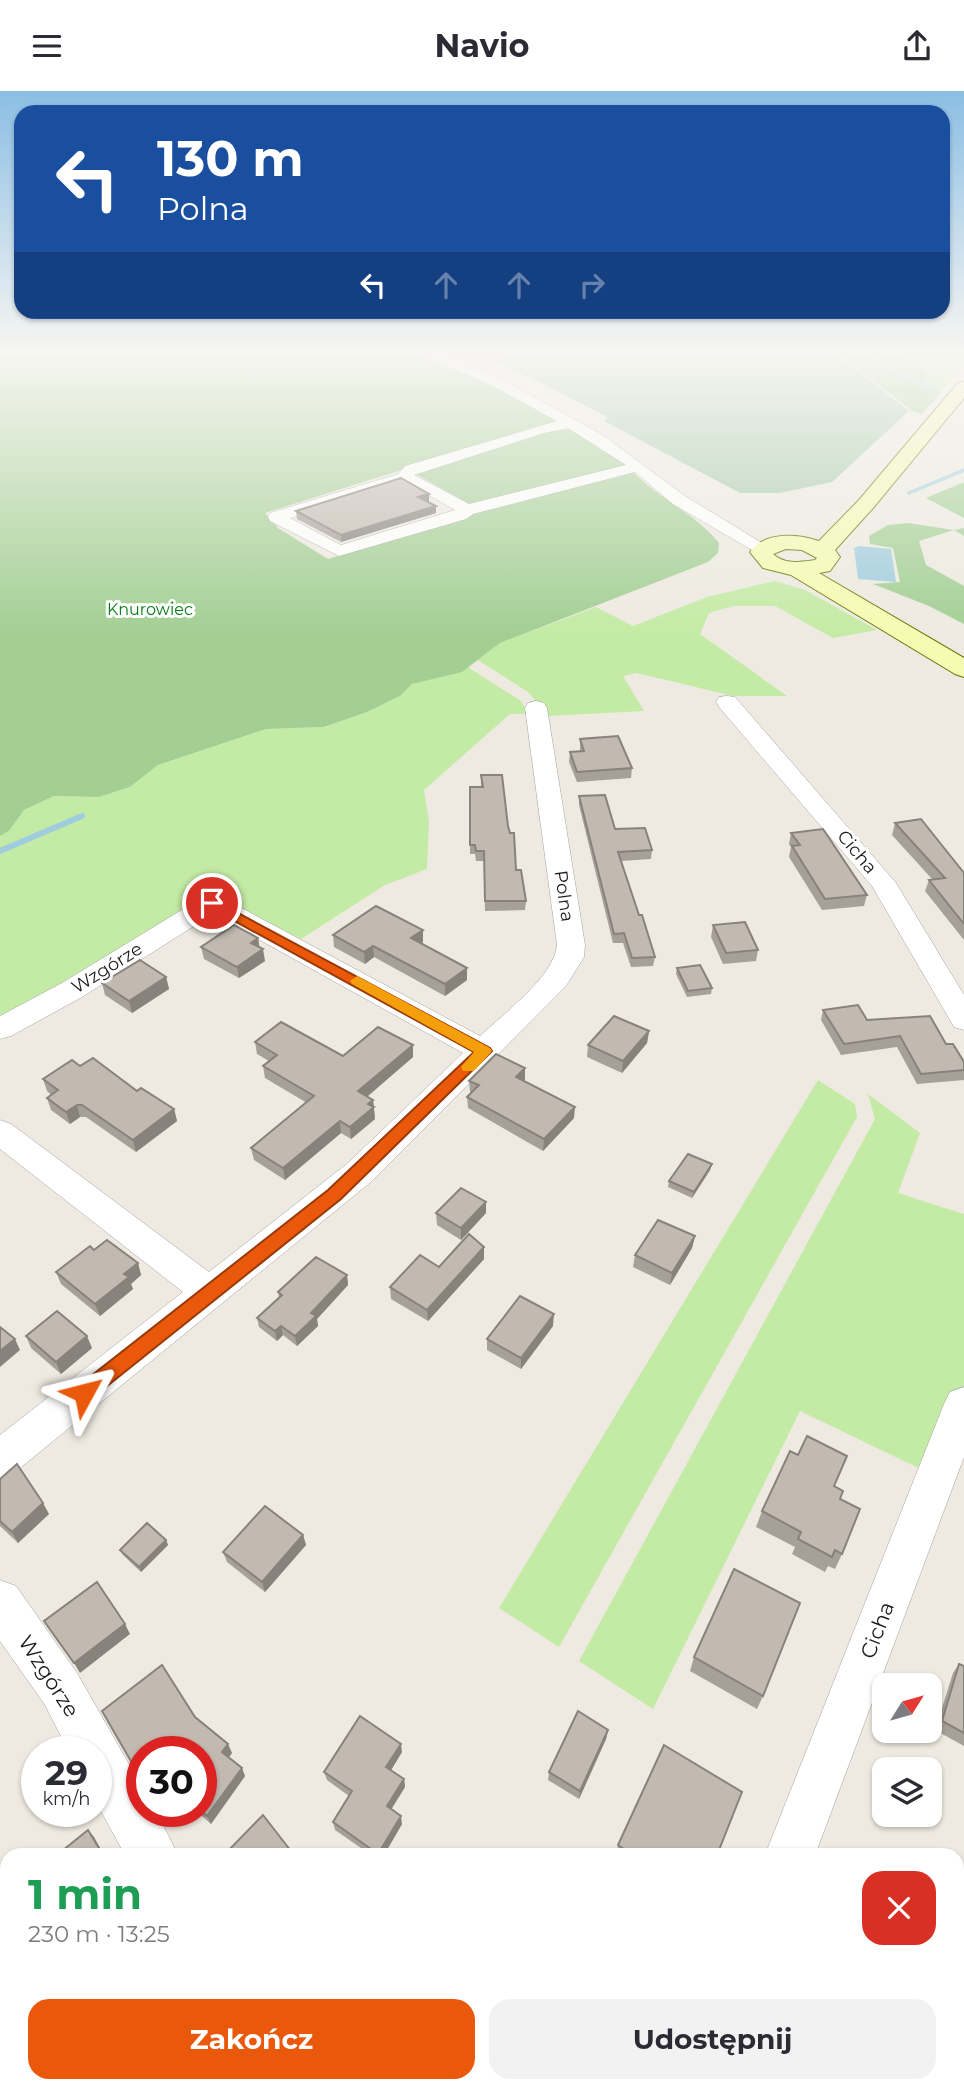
<!DOCTYPE html>
<html lang="pl">
<meta charset="utf-8">
<style>
body{margin:0;font-family:Montserrat,sans-serif;background:#f2f2f3;color:#2b2b33;height:100vh;display:flex;flex-direction:column;font-size:26px;white-space:nowrap}
*{box-sizing:border-box;margin:0}
p{font-size:23px;color:#7c7c81}
.icon{flex:none;width:38px;height:38px;fill:none;stroke:currentColor;stroke-width:2;stroke-linecap:round;stroke-linejoin:round}
.map{position:relative;flex:1;overflow:hidden}
.details{position:absolute;left:0px;top:1757px;width:964px;height:245px;display:flex;flex-direction:column;background:#fff;border-radius:21px 21px 0 0;box-shadow:0 2px 5px #0004}
.details>*{flex:none}
.hud{position:absolute;left:14px;top:14px;width:936px;height:214px;border-radius:21px;box-shadow:0 2px 5px #0004;background:#1a4fa0;color:#fff;overflow:hidden}
.needle{width:46px;rotate:53deg}
.fabs{position:absolute;left:872px;top:1582px;display:grid;gap:14px}
.fabs a{display:grid;place-items:center;width:70px;height:70px;border-radius:14px;background:#fff;box-shadow:0 2px 5px #0004;font-size:35px}
.speed{position:absolute;left:21px;top:1645px;display:flex;gap:14px;font-size:35px;font-weight:700;text-align:center}
.speed>*{display:grid;place-content:center;width:91px;height:91px;border-radius:50%;background:#fff;box-shadow:0 2px 5px #0004;line-height:1}
.speed small{font-size:18px;font-weight:400}
.speed .limit{border:10px solid #d22;background:#fff;color:#111}
.pin{position:absolute;display:grid;place-items:center;width:60px;height:60px;color:#fff;margin:-30px;border:4px solid #fff;border-radius:50%;box-shadow:0 2px 7px #0007}
.me{position:absolute;width:77px;margin:-38px;rotate:52deg;stroke-linejoin:round;filter:drop-shadow(0 0 5px #0008)}
.turn{display:flex;align-items:center;gap:24px;height:147px;padding:0 28px;font-size:32px}
.turn .icon{width:91px;height:91px;stroke-width:2.5}
.turn b{display:block;font-size:49px;line-height:60px}
.lanes{display:flex;align-items:center;height:66px;padding:0 28px;background:#0003;justify-content:center;gap:35px;direction:ltr}
.lanes .off{opacity:.35}
.round{display:grid;place-items:center;flex:none;width:74px;height:74px;border-radius:21px;background:#f2f2f3}
.overview{display:flex;align-items:center;justify-content:space-between;height:119px;padding:0 28px}
h1{font-size:42px;font-weight:700;line-height:52px;color:#1e9e55}
.primary-button{display:flex;gap:14px;margin-top:auto;padding:14px 28px}
.primary-button a{flex:1;height:80px;border-radius:21px;background:#ea580c;color:#fff;font-size:28px;font-weight:700;line-height:80px;text-align:center}
.primary-button a+a{background:#f2f2f3;color:#2b2b33}
header{display:flex;justify-content:space-between;align-items:center;height:91px;padding:0 28px;background:#fff;font-size:32px;font-weight:700}
.map>svg:first-child{display:block}
.grass{fill:#c4eba5}
.forest{fill:#a3cf94}
.cemetery{fill:#a2c8a9}
.water{fill:#a0cdde}
.lines{fill:none;stroke-linecap:round;stroke-linejoin:round}
.stream-far1{stroke:#a0cdde;stroke-width:3.5}
.stream{stroke:#a0cdde;stroke-width:6}
.street-casing{stroke:#a3a3a3;stroke-width:1}
.secondary-casing{stroke:#647501;stroke-width:2}
.street{fill:#fff;fill-rule:evenodd}
.secondary{fill:#f5fbb2;fill-rule:evenodd}
.wall{fill:#a7a098}
.shaded-wall{fill:#88827c}
.building{fill:#c2bab1;stroke:#88827c;stroke-width:2}
.route{fill:#ea580c;stroke:#983908;stroke-width:2}
.slow{fill:#f59e0b}
.labels{text-anchor:middle;dominant-baseline:central;stroke-width:6;stroke-linejoin:round;paint-order:stroke}
.far-park-label{font-size:16px;fill:#087d16;stroke:#fff}
.street-label{font-size:18px;fill:#1c1c1c;stroke:#fff}
.near-street-label{font-size:21px;fill:#1c1c1c;stroke:#fff}
</style>
<header><svg class="icon" aria-label="menu" viewBox="0 0 24 24"><path d="M4 6h16M4 12h16M4 18h16"/></svg>Navio<svg class="icon" aria-label="share" viewBox="0 0 24 24"><path d="M12 15V3M7 8l5-5 5 5M5 13v7h14v-7"/></svg></header>
<div class="map">
<svg width="964" height="2002" viewBox="0 0 964 2002">
<rect width="100%" height="100%" fill="#eeeae1"/>
<g class="grass">
<path d="M899,262h65v13l-23,26 -15,-8 -22,-29z"/>
<path d="M775,490l30,9 72,40 -44,8 -58,-32h-42l-24,7 -9,21 87,62h-54l-96,-23 -14,3 21,35 -95,5 -21,-24 -50,-32 22,-17 96,-36 37,19 74,-29z"/>
<path d="M466,575l55,35 8,13h-19l-86,76 5,31 -2,48 -42,16 -84,54 -86,-43 -215,124v-185l9,-4 15,-21 30,-14 45,1 31,-10 28,-22 108,-36 58,-2 43,-15 33,-16 12,-12z"/>
<path d="M818,989l37,24 2,13 -298,530 -60,-39z"/>
<path d="M868,1003l52,39 -22,60 66,21v170l-31,91 -133,-64 -147,298 -74,-48 296,-542z"/>
</g>
<g class="forest">
<path d="M0,262h404c12,6 24,5 36,9 42,13 80,37 117,59l-292,92 13,15 50,31 151,-48 153,-40c26,27 64,43 87,72l-1,10 -10,9 -208,81 -38,29 -50,12 -12,12 -33,16 -43,15 -58,2 -108,36 -28,22 -31,10 -45,-1 -30,14 -15,21 -9,5z"/>
<path d="M838,262h61l25,19 2,12 15,8 -19,22 -10,-3z"/>
<path d="M574,338l53,37 -156,39 -61,-34 130,-40z"/>
<path d="M964,391v36l-38,-20z"/>
<path d="M908,432l46,7 10,-2v8l-10,-6 -35,11 7,24 38,21v38l-35,-18 -56,-22 27,-2 -7,-34 -23,-4 -1,-8 19,-11z"/>
</g>
<path class="cemetery" d="M539,262h296l74,58 -77,71 -52,11h-40l-136,-72 4,-4 -113,-57z"/>
<path class="water" d="M859,455l32,3 5,33 -38,-3 -4,-31z"/>
<g class="lines">
<g class="stream-far1">
<path d="M863,262l37,22 34,13"/>
<path d="M909,402l55,-23"/>
</g>
<path class="stream" d="M0,760l82,-35"/>
<defs>
<g id="street">
<path d="M419,262h18l68,28 96,53 84,62 87,53 -3,4h-12l-84,-49 -38,-32 -162,42 -7,5 -127,37 -69,-35 -2,-4 2,-4 128,-39 7,-8 152,-45 -62,-34zM568,337l58,37 -157,39 -55,-29 130,-42zM401,392l8,1 46,26 -114,35 -51,-27z"/>
<path d="M727,605l8,1 161,186 68,112v35l-10,-3 -82,-141 -153,-179 -3,-5 3,-5z"/>
<path d="M536,610l8,2 3,5 38,237 -1,12 -18,29 -194,195 -358,292 -14,6v-44l183,-143 -183,-143v-29l11,4 198,148 139,-109 115,-110 -250,-139 -131,83 -71,39 -11,3v-23l62,-33 141,-86 9,-2 9,2 259,139c23,-22 74,-59 77,-91l-32,-237 3,-5z"/>
<path d="M964,1296v70l-149,398h-50l179,-451 6,-12z"/>
<path d="M0,1489l16,6 61,87 65,114v24h14l22,44h-53l-29,-53v-50h-27l-24,-47 -45,-64z"/>
<path d="M219,1995h56l2,7h-56z"/>
<path d="M679,1995h56l-2,7h-56z"/>
</g>
<path id="secondary" d="M964,291v16l-91,110 -38,42 5,7 -10,14 -11,2 145,85v19l-9,-3 -164,-99 -28,-7 -13,-16c15,-21 48,-18 69,-11l40,-41 99,-117zM786,458l16,1 15,8 -2,2c-15,2 -30,5 -42,-6z"/>
</defs>
<use href="#street" class="street-casing"/>
<use href="#secondary" class="secondary-casing"/>
<use href="#street" class="street"/>
<use href="#secondary" class="secondary"/>
</g>
<g class="wall">
<path d="M429,410l-1,1 8,4v7l-95,29 -44,-23 -1,-8z"/>
<path d="M580,648l52,29 -1,10 -54,4 -8,-20 1,-10 10,-1z"/>
<path d="M481,684l27,51 8,44 10,31 -1,9 -40,1 -1,-50h-8l-1,-7h-5v-67h11z"/>
<path d="M579,705l36,33 37,21 -1,9 -30,2 18,54 16,42 -2,9 -22,1 -8,-24h-10l-34,-138z"/>
<path d="M895,732l69,50v67l-39,-49 4,-11 3,-1 -40,-44z"/>
<path d="M791,742l76,62 -3,11 -42,4 -33,-53 2,-10 -2,-3z"/>
<path d="M713,834l45,25 -2,11 -33,3 -12,-27z"/>
<path d="M423,839v12l-2,2 46,24v12l-22,16 -71,-39 -9,7 -31,-17 -1,-12z"/>
<path d="M258,847l1,9 6,14 -26,17 -35,-19 -3,-12z"/>
<path d="M677,877l35,20 -1,6 -24,3 -11,-23z"/>
<path d="M166,886l3,12 -37,24 -27,-18 -3,-12z"/>
<path d="M823,919l44,10 79,24 18,18v18l-47,4 -20,-37 -56,8 -20,-35z"/>
<path d="M649,940l-2,12 -25,30 -35,-16 1,-12z"/>
<path d="M255,951l88,14 70,-11v12l-46,39 6,4 2,19 -24,20 -10,-6 -56,47 -31,-20 -3,-12 56,-45 -42,-25 -2,-12 6,-5 -12,-7z"/>
<path d="M80,975l57,25 37,18 3,12 -41,31 -50,-35h-6l-10,7 -19,-14 -4,-12 4,-3 -4,-4 -4,-12z"/>
<path d="M525,988l-1,2 50,37 -31,33 -75,-43 -1,-11 4,-4 -1,-1 -1,-11z"/>
<path d="M710,1079l-18,28 -24,-11 1,-6z"/>
<path d="M486,1111v11l-25,27 -24,-15 -1,-12z"/>
<path d="M695,1145l-3,12 -22,37 -37,-18 2,-12z"/>
<path d="M484,1156v12l-56,62 -37,-22 -1,-12z"/>
<path d="M94,1159l44,13 3,12 -10,9 2,5 -33,27 -39,-32 -5,-12z"/>
<path d="M347,1184l1,10 -31,34 1,7 -21,20 -14,-11 -6,6 -18,-14 -2,-9 22,-21 -1,-5z"/>
<path d="M553,1235l-32,43 -34,-19v-11z"/>
<path d="M26,1245l66,12 -31,26 -30,-26z"/>
<path d="M0,1388l49,35 -31,29 -18,-17z"/>
<path d="M834,1395l6,13 2,55 -7,15 -7,-3 -3,6 -33,-18 3,-7 -39,-20 6,-16z"/>
<path d="M303,1444l3,10 -41,47 -38,-30 -4,-10z"/>
<path d="M166,1449l2,5 -27,27 -18,-17 -3,-5z"/>
<path d="M694,1566l69,39 -6,13 -67,-38z"/>
<path d="M959,1573l5,2v80l-29,-16 18,-57z"/>
<path d="M102,1620l93,6 37,36 -3,4 16,19 -34,48 -15,-13h5l-59,-59v26z"/>
<path d="M608,1639l-2,9 -27,60 -31,-19 1,-8z"/>
<path d="M402,1661l-11,18 13,9 1,8 -14,23 11,14 -18,31h-13l-36,-25 -2,-8 16,-26 -22,-16 -3,-8z"/>
<path d="M618,1754l99,10h-101z"/>
<path d="M829,1995h19l-1,4 -5,3h-3z"/>
</g>
<g class="shaded-wall">
<path d="M429,403v7l-10,3 -1,-7z"/>
<path d="M436,415v7l-95,29v-7z"/>
<path d="M423,839v12l-11,8 -1,-12z"/>
<path d="M258,847l2,12 -9,-7z"/>
<path d="M373,855l1,11 -9,7 -1,-12z"/>
<path d="M263,858l2,12 -26,17 -2,-11z"/>
<path d="M467,877v12l-22,16v-12z"/>
<path d="M166,886l3,12 -37,24 -3,-12z"/>
<path d="M649,940l-2,12 -25,30 1,-12z"/>
<path d="M413,954v12l-53,46 -2,-12z"/>
<path d="M525,977v11l-9,9v-11z"/>
<path d="M373,1009l2,19 -24,20 -1,-12 18,-23z"/>
<path d="M77,1014l3,12 -10,7 -4,-12z"/>
<path d="M575,1016l-1,11 -31,33 1,-12z"/>
<path d="M174,1018l3,12 -41,31 -3,-12z"/>
<path d="M340,1030l1,12 -56,47 -2,-12z"/>
<path d="M712,1073l-2,6 -18,28 2,-6z"/>
<path d="M486,1111v11l-25,27v-12z"/>
<path d="M695,1145l-3,12 -22,37 2,-12z"/>
<path d="M484,1156v12l-56,62 -1,-11z"/>
<path d="M138,1172l3,12 -10,9 2,5 -33,27 -5,-12 29,-30z"/>
<path d="M347,1184l1,10 -31,34 1,7 -21,20 -2,-10 16,-23z"/>
<path d="M554,1223l-1,12 -32,43v-11z"/>
<path d="M281,1235l2,9 -6,6 -2,-10z"/>
<path d="M87,1245l5,12 -31,26 -5,-12z"/>
<path d="M15,1248l5,11 -20,17v-16z"/>
<path d="M43,1412l6,11 -31,29 -6,-11z"/>
<path d="M303,1444l3,10 -41,47 -3,-10z"/>
<path d="M166,1449l2,5 -27,27 -2,-5z"/>
<path d="M125,1533l5,10 -50,39 -6,-10z"/>
<path d="M608,1639l-2,9 -27,60 1,-8z"/>
<path d="M228,1653l4,9 -6,8 -4,-9z"/>
<path d="M401,1653l1,8 -14,23 -2,-8z"/>
<path d="M242,1677l3,8 -34,48 -4,-8z"/>
<path d="M404,1688l1,8 -17,27 -1,-8z"/>
<path d="M401,1725l1,8 -18,31h-5z"/>
<path d="M88,1739l6,7 10,18h-1z"/>
</g>
<g class="building">
<path d="M401,387l28,16 -11,3 18,9 -95,29 -45,-24z"/>
<path d="M618,645l14,32 -55,4 -7,-20 14,-1 -4,-12z"/>
<path d="M481,684h21l6,51 2,7h4l2,37h5l5,31h-41l-1,-50h-8l-1,-6h-5v-58h13z"/>
<path d="M605,704l10,34 30,-1 7,22 -34,2 21,63h3l13,42 -23,1 -8,-25 -10,1 -35,-138z"/>
<path d="M921,728l43,54v51l-35,-44 16,-2 -50,-55z"/>
<path d="M823,738l44,66 -42,4 -33,-53 8,-1 -9,-12z"/>
<path d="M376,815l47,24 -12,8 56,30 -22,16 -72,-38 -9,6 -31,-17z"/>
<path d="M745,831l13,28 -32,3 -13,-28z"/>
<path d="M234,834l24,13 -7,5 12,6 -26,18 -36,-20z"/>
<path d="M140,869l26,17 -37,24 -27,-18z"/>
<path d="M700,874l12,23 -24,3 -11,-23z"/>
<path d="M858,914l9,15 63,-4 16,28h7l11,18v8l-43,4 -21,-38 -56,8 -21,-34z"/>
<path d="M614,925l35,15 -26,30 -35,-16z"/>
<path d="M281,931l62,34 35,-29 35,18 -55,46 15,9 -5,4 6,3 -24,20 -10,-6 -57,47 -32,-20 63,-52 -51,-30 14,-11 -22,-13z"/>
<path d="M496,963l29,14 -9,9 59,30 -31,32 -77,-42 12,-12 -10,-4z"/>
<path d="M93,967l44,33 4,-3 33,21 -41,31 -51,-35h-5l-11,7 -19,-14 11,-8 -15,-11 29,-19 8,6z"/>
<path d="M688,1063l24,10 -18,28 -25,-11z"/>
<path d="M461,1097l25,14 -25,26 -25,-15z"/>
<path d="M658,1129l37,16 -23,37 -37,-18z"/>
<path d="M469,1143l15,13 -57,63 -37,-23 30,-32 19,12z"/>
<path d="M107,1149l31,23 -14,11 5,3 -34,27 -39,-32 34,-26 4,4z"/>
<path d="M316,1166l31,18 -36,38 5,3 -21,20 -14,-10 -6,5 -18,-13 25,-23 -4,-3z"/>
<path d="M520,1205l34,18 -33,44 -34,-19z"/>
<path d="M57,1220l30,25 -31,26 -30,-26z"/>
<path d="M0,1236l15,12 -15,12z"/>
<path d="M807,1345l40,20 -13,30 9,5 -3,8 20,10 -18,45 -7,-4 -3,7 -34,-18 3,-7 -39,-21 28,-60 8,4z"/>
<path d="M17,1373l26,39 -31,29 -12,-11v-42z"/>
<path d="M265,1415l38,29 -41,47 -39,-30z"/>
<path d="M147,1432l19,17 -27,27 -19,-17z"/>
<path d="M734,1478l66,34 -37,93 -69,-39z"/>
<path d="M97,1491l28,42 -51,39 -30,-42z"/>
<path d="M959,1573l5,2v67l-22,-12z"/>
<path d="M162,1574l33,52 33,27 -6,8 20,16 -35,48 -6,-5v-59h-59v22l-6,-4 -34,-59z"/>
<path d="M578,1620l30,19 -28,61 -31,-19z"/>
<path d="M360,1625l41,28 -15,23 18,12 -17,27 14,10 -23,38 -45,-32 19,-31 -28,-19z"/>
<path d="M664,1654l78,47 -25,63h-84l-15,-10z"/>
<path d="M263,1724l31,40h-70z"/>
<path d="M88,1739l15,25h-46z"/>
<path d="M111,1995h71l5,7h-82z"/>
<path d="M473,1995h46l8,7h-58z"/>
<path d="M584,1995h59l10,7h-72z"/>
</g>
<linearGradient id="sky" x2="0" y2="1"><stop stop-color="#8bbee4"/><stop offset="0.48" stop-color="#f7f6f2"/><stop offset="1" stop-color="#f7f6f2" stop-opacity="0"/></linearGradient>
<rect width="964" height="543" fill="url(#sky)"/>
<path class="route" d="M212,808l278,149 2,3 -151,148 -250,200 -7,3 -7,-3 -3,-6 3,-6 251,-197 146,-138 -267,-146 -2,-3z"/>
<path class="slow" d="M357,885l133,72 2,3 -18,20h-11l-2,-4 13,-15 -122,-68 -2,-3z"/>
<g class="labels">
<g class="far-park-label">
<text x="150" y="518">Knurowiec</text>
</g>
<g class="street-label">
<text transform="translate(857 761) rotate(50)">Cicha</text>
<text transform="translate(564 805) rotate(82)">Polna</text>
<text transform="translate(107 877) rotate(-32)">Wzgórze</text>
</g>
<g class="near-street-label">
<text transform="translate(877 1539) rotate(-69)">Cicha</text>
<text transform="translate(49 1585) rotate(57)">Wzgórze</text>
</g>
</g>
</svg>
<div class="fabs">
<a><svg class="needle" viewBox="-14 -14 28 28"><path d="M0-13l5 13h-10z" fill="#e53935"/><path d="M0 13l5-13h-10z" fill="#7c7c81"/></svg></a>
<a><svg class="icon" aria-label="layers" viewBox="0 0 24 24"><path d="M12 4l9 5-9 5-9-5zM3 14l9 5 9-5"/></svg></a>
</div>
<div class="speed"><div>29<small>km/h</small></div><div class="limit">30</div></div>
<div class="pin" style="left:212px;top:812px;background:#d93025"><svg class="icon" aria-label="arrive" viewBox="0 0 24 24"><path d="M6 21V4h12l-3 4 3 4H6"/></svg></div>
<svg class="me" style="left:84px;top:1302px" viewBox="-20 -20 40 40"><path d="M0-17L14 15 0 8-14 15z" fill="#ea580c" stroke="#fff" stroke-width="4"/></svg>
<div class="hud">
<div class="turn"><svg class="icon" aria-label="left" viewBox="0 0 24 24"><path d="M17 20v-9H6M10 6l-5 5 5 5"/></svg><div><b>130 m</b>Polna</div></div>
<div class="lanes"><svg class="icon" aria-label="left" viewBox="0 0 24 24"><path d="M17 20v-9H6M10 6l-5 5 5 5"/></svg><svg class="icon off" aria-label="ahead" viewBox="0 0 24 24"><path d="M12 20V5M6 11l6-6 6 6"/></svg><svg class="icon off" aria-label="ahead" viewBox="0 0 24 24"><path d="M12 20V5M6 11l6-6 6 6"/></svg><svg class="icon off" aria-label="right" viewBox="0 0 24 24"><path d="M7 20v-9h11M14 6l5 5-5 5"/></svg></div>
</div>
<section class="details">
<div class="overview"><div><h1>1 min</h1><p>230 m · 13:25</p></div><a class="round" style="background:#d93025;color:#fff"><svg class="icon" aria-label="close" viewBox="0 0 24 24"><path d="M6 6l12 12M18 6L6 18"/></svg></a></div>
<div class="primary-button"><a>Zakończ</a><a>Udostępnij</a></div>
</section>
</div>
